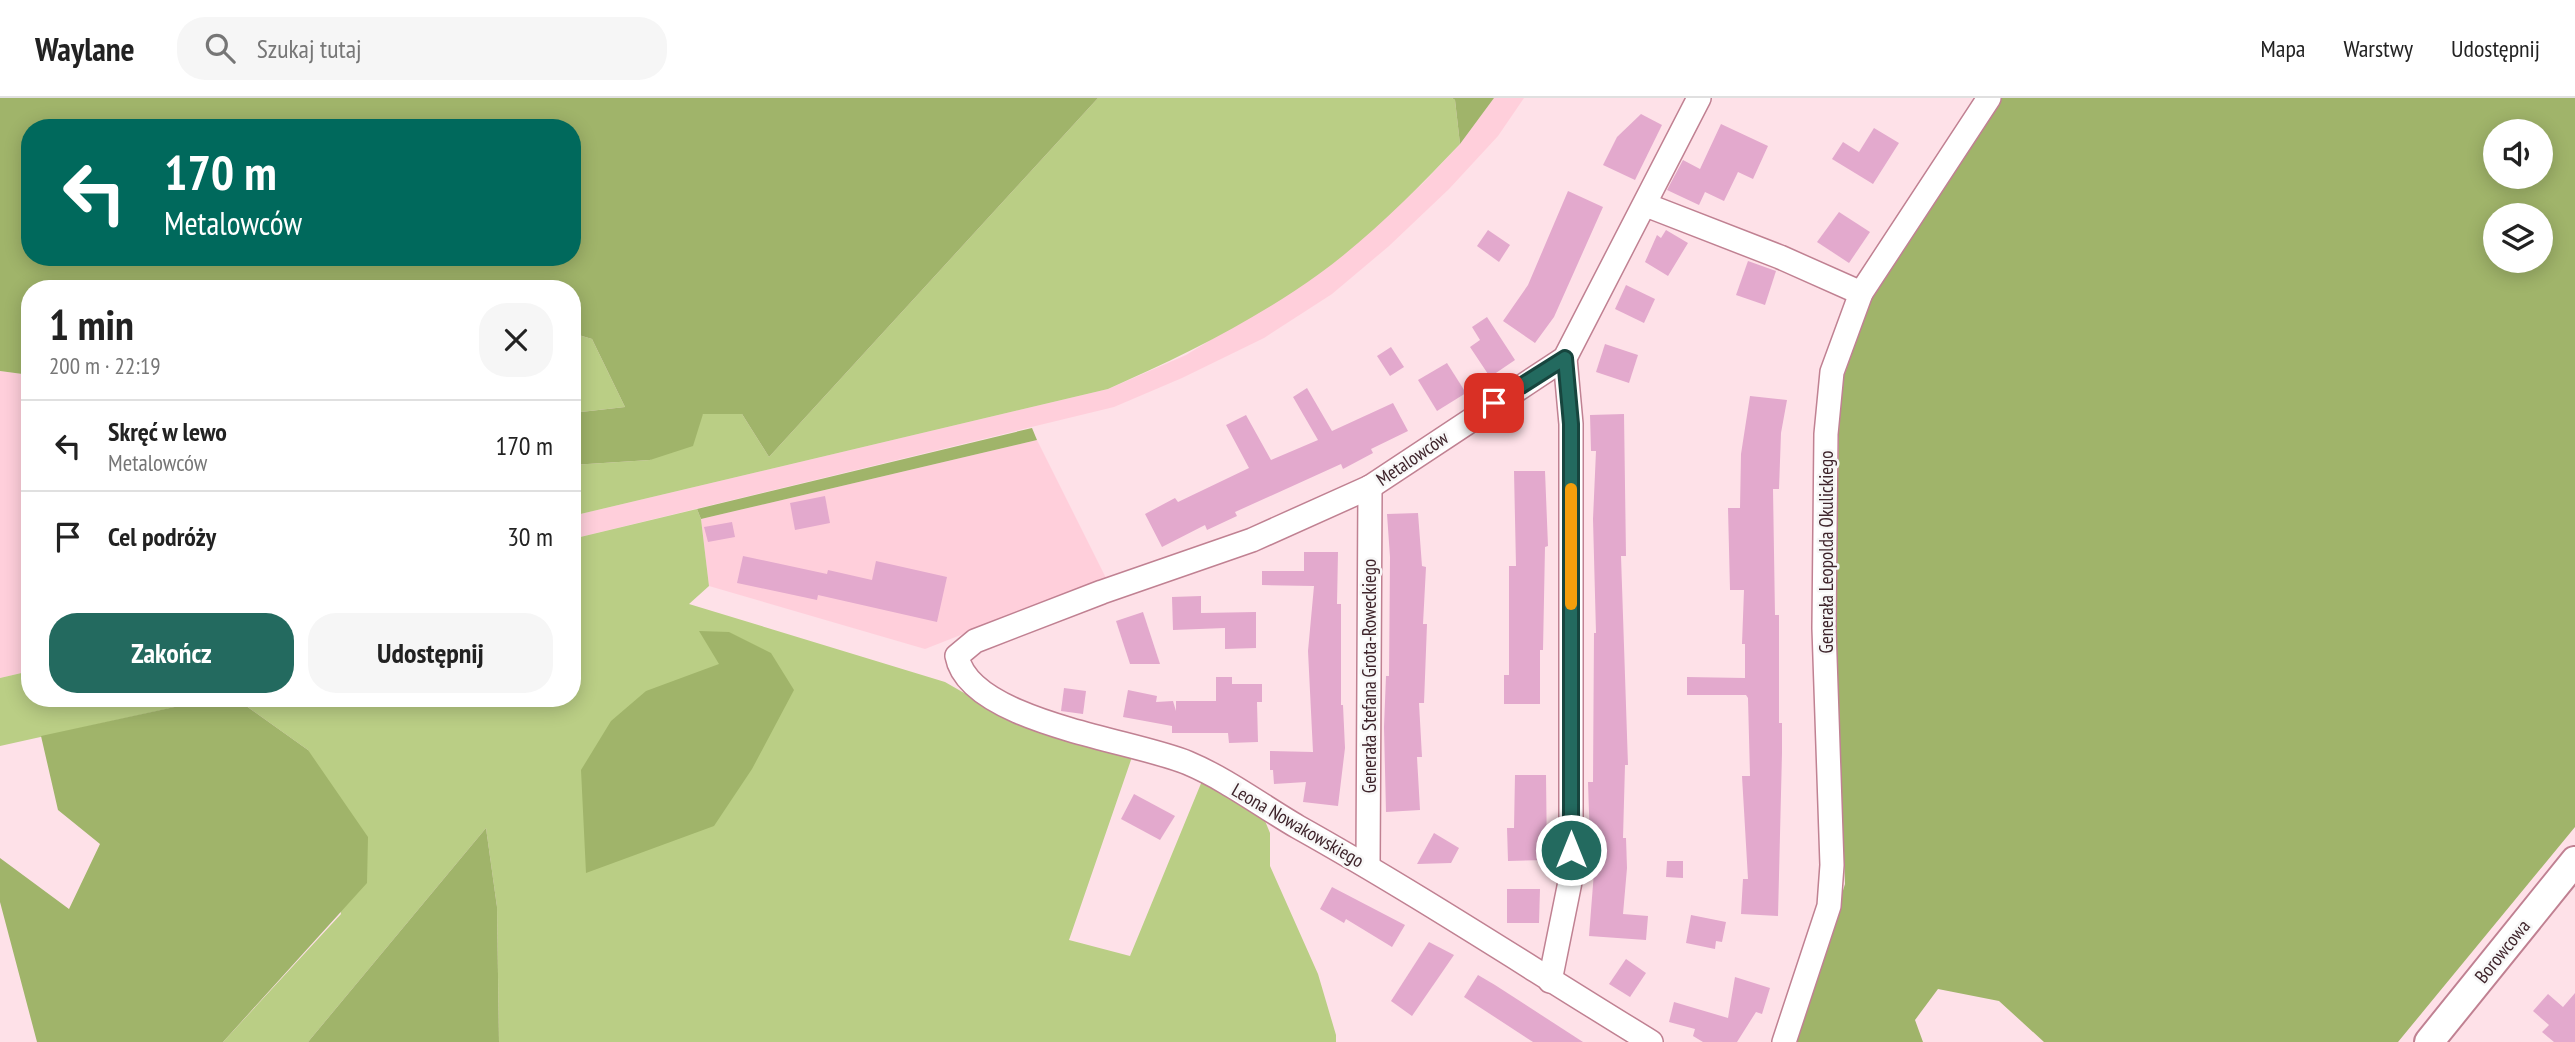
<!DOCTYPE html>
<html lang="pl">
<meta charset="utf-8">
<style>
body{margin:0;font-family:"PT Sans Narrow",sans-serif;background:#f6f6f6;color:#222;height:100vh;display:flex;flex-direction:column;font-size:26px;white-space:nowrap}
*{box-sizing:border-box;margin:0}
p{font-size:23px;color:#767676}
.icon{flex:none;width:38px;height:38px;fill:none;stroke:currentColor;stroke-width:2;stroke-linecap:round;stroke-linejoin:round}
.map{position:relative;flex:1;overflow:hidden}
.details{position:absolute;left:21px;top:182px;width:560px;height:427px;display:flex;flex-direction:column;background:#fff;border-radius:28px;box-shadow:0 4px 18px #0003}
.details>*{flex:none}
.hud{position:absolute;left:21px;top:21px;width:560px;height:147px;border-radius:28px;box-shadow:0 4px 18px #0003;background:#00695c;color:#fff;overflow:hidden}
.buttons{position:absolute;left:2483px;top:21px;display:grid;gap:14px}
.buttons a{display:grid;place-items:center;width:70px;height:70px;border-radius:50%;background:#fff;box-shadow:0 4px 18px #0003;font-size:35px}
.pin{position:absolute;display:grid;place-items:center;width:60px;height:60px;color:#fff;margin:-30px;border-radius:14px;box-shadow:0 4px 10px #0006}
.me{position:absolute;width:77px;margin:-38px;rotate:0deg;stroke-linejoin:round;filter:drop-shadow(0 0 5px #0008)}
.turn{display:flex;align-items:center;gap:24px;height:147px;padding:0 28px;font-size:32px}
.turn .icon{width:91px;height:91px;stroke-width:2.5}
.turn b{display:block;font-size:49px;line-height:60px}
.round{display:grid;place-items:center;flex:none;width:74px;height:74px;border-radius:28px;background:#f6f6f6}
.head{display:flex;align-items:center;justify-content:space-between;height:119px;padding:0 28px}
h1{font-size:42px;font-weight:800;line-height:52px}
.button{display:flex;gap:14px;margin-top:auto;padding:14px 28px}
.button a{flex:1;height:80px;border-radius:28px;background:#236a5f;color:#fff;font-size:28px;font-weight:800;line-height:80px;text-align:center}
.button a+a{background:#f6f6f6;color:#222}
ul{padding:0;list-style:none}
li{display:flex;align-items:center;gap:21px;height:91px;padding:0 28px;border-top:2px solid #e0e0e0}
li div{flex:1}
li b{display:block;font-size:26px}
li em{font-style:normal}
header{display:flex;align-items:center;gap:42px;box-sizing:border-box;height:98px;padding:0 35px;background:#fff;border-bottom:2px solid #e0e0e0}
header strong{font-size:33px}
nav{display:flex;gap:38px;margin-inline-start:auto;font-size:24px}
.search{width:490px;height:63px;background:#f6f6f6;display:flex;align-items:center;gap:18px;box-sizing:border-box;padding:0 24px;border-radius:28px;color:#767676;font-size:26px}
.map>svg:first-child{display:block}
.built{fill:#ffcfdb}
.green{fill:#bace85}
.forest{fill:#a0b46a;fill-rule:evenodd}
.building{fill:#e3a9cd}
.lines{fill:none;stroke-linecap:round;stroke-linejoin:round}
.minor-casing{stroke:#c08192;stroke-width:26}
.tertiary-casing{stroke:#c08192;stroke-width:32}
.minor{stroke:#fff;stroke-width:23}
.tertiary{stroke:#fff;stroke-width:28}
.route-casing{stroke:#17453e;stroke-width:18}
.route{stroke:#236a5f;stroke-width:12}
.slow{stroke:#f59e0b;stroke-width:12}
.labels{text-anchor:middle;dominant-baseline:central;stroke-width:5;stroke-linejoin:round;paint-order:stroke}
.street-label{font-size:19px;fill:#3e242b;stroke:#f7f7f7}
</style>
<header>
<strong>Waylane</strong>
<div class="search"><svg class="icon" aria-label="search" viewBox="0 0 24 24"><circle cx="10" cy="10" r="6"/><path d="M15 15l6 6"/></svg>Szukaj tutaj</div>
<nav><a>Mapa</a><a>Warstwy</a><a>Udostępnij</a></nav>
</header>
<div class="map">
<svg width="2575" height="944" viewBox="0 0 2575 944">
<rect width="100%" height="100%" fill="#fee1e8"/>
<g class="built">
<path d="M1494,0h30l-26,38 -49,53 -60,57 -57,48 -68,44 -82,40 -68,29 -542,132v-23l536,-127 78,-34 133,-81 103,-90 38,-40z"/>
<path d="M0,273l30,4v296l-30,7z"/>
<path d="M1037,342l69,138 -181,71 -216,-63 -8,-67z"/>
</g>
<g class="green">
<path d="M1098,0h354l3,2 5,44c-44,46 -90,93 -141,130 -65,47 -138,83 -211,115l-536,127v-51l78,-5 53,-46h39l27,43z"/>
<path d="M572,235l20,6 33,68 -53,6z"/>
<path d="M697,411l4,10 8,67 -20,18 256,78 47,27 140,48 -63,183 61,16 72,-175 61,35 7,17v33l48,108 18,61v7h-837l-2,-135 -11,-79 -178,214h-85l118,-128 -33,-164 -73,-52h337v-159z"/>
<path d="M30,573v27h186l-216,48v-68z"/>
</g>
<g class="forest">
<path d="M0,0h1098l-329,359 -27,-43h-39l-10,32 -43,14 -78,5v-52l53,-6 -33,-68 -20,-6v-44h-542v86l-30,-4zM30,30h542v129h-542z"/>
<path d="M1452,0h42l-34,46 -5,-44z"/>
<path d="M2000,0h575v729l-177,215h-354l-45,-41 -61,-12 -23,31 8,22h-127l49,-158 -10,-265 5,-232 32,-90zM2496,33h45v46h-45zM2496,117h45v46h-45z"/>
<path d="M1032,330l5,12 -336,79 -4,-10z"/>
<path d="M699,533l30,1 42,21 23,37 -42,79 -38,57 -128,47 -5,-103 30,-49 35,-30 73,-27z"/>
<path d="M216,600h19l73,52 60,87 -1,46 -144,159h-186l-37,-140v-44l69,51 31,-65 -42,-34 -17,-74z"/>
<path d="M486,730l11,79 2,135h-191z"/>
</g>
<g class="building">
<path d="M1641,16l21,11 -27,55 -32,-15 14,-28z"/>
<path d="M1721,26l47,22 -15,33 -15,-7 -14,29 -19,-9 -6,13 -32,-15 16,-30 17,9z"/>
<path d="M1874,30l25,15 -26,41 -41,-25 11,-17 16,10z"/>
<path d="M1568,93l35,16 -49,110 -19,26 -32,-22 25,-36z"/>
<path d="M1839,114l31,20 -21,31 -32,-21z"/>
<path d="M1488,132l22,15 -11,17 -22,-16z"/>
<path d="M1666,132l22,13 -20,33 -23,-14 12,-27 4,3z"/>
<path d="M1748,163l28,10 -11,34 -29,-10z"/>
<path d="M1626,187l29,14 -11,24 -29,-14z"/>
<path d="M1487,219l28,43 -25,17 -20,-30 10,-7 -8,-13z"/>
<path d="M1605,246l33,11 -9,28 -33,-11z"/>
<path d="M1391,249l13,20 -14,9 -13,-20z"/>
<path d="M1447,265l19,30 -29,18 -19,-31z"/>
<path d="M1307,290l25,43 61,-28 15,28 -37,18 2,4 -30,16 -2,-5 -106,48 2,4 -30,14 -2,-5 -43,22 -17,-33 30,-16 3,4 71,-34 -23,-43 20,-10 25,45 47,-20 -25,-43z"/>
<path d="M1750,298l37,4 -6,33 -2,56h-6l2,126h4v108h3v30l-4,163 -37,-2 2,-35h5l-6,-103h8l-2,-78 -2,-3h-59v-18l58,1v-34h-3l2,-54h-14l-2,-82h12l1,-54z"/>
<path d="M1624,316l2,142h-5l7,209h-3l-2,73h3l1,30 -4,46 25,2 -2,24 -57,-4 5,-64h-3l-3,-90h5l1,-149h2l-3,-114 3,-68h-5l-1,-36z"/>
<path d="M1514,373h31l3,75 -3,1 -2,103h-3v54h-36v-29h5v-109h7z"/>
<path d="M825,398l5,27 -35,7 -5,-27z"/>
<path d="M1418,415l4,53 4,1 -3,57h4l-3,79h-5l3,54h-5l3,53 -34,2 -2,-85 2,-51h3l1,-119 -3,-43z"/>
<path d="M732,424l3,15 -27,5 -4,-15z"/>
<path d="M1304,454h34l-1,52h4v101h2l2,43 -7,58 -35,-4 3,-20 -32,2 -1,-14h-3v-19l43,1 -5,-101 6,-65 -52,-1v-14h42z"/>
<path d="M743,458l84,18 1,-4 44,10 4,-19 71,16 -10,45 -119,-27 -1,5 -80,-17z"/>
<path d="M1201,498v17l55,-1v36l-31,1v-21l-52,2 -1,-33z"/>
<path d="M1143,514l17,52h-30l-14,-43z"/>
<path d="M1216,579h16v7h30v18h-5l1,40 -29,1 -1,-10h-56v-7l-49,-9 5,-27 29,6 -1,6 17,-1 3,10v-10h40z"/>
<path d="M1064,590l22,3 -3,23 -22,-3z"/>
<path d="M1515,677h31l1,85 -39,1 -1,-33h7z"/>
<path d="M1134,696l41,22 -15,24 -39,-21z"/>
<path d="M1434,735l25,15 -8,15 -34,1z"/>
<path d="M1667,763h16v17l-17,-1z"/>
<path d="M1332,789l73,38 -13,22 -46,-28 -2,4 -24,-14z"/>
<path d="M1507,791h33l-1,34h-32z"/>
<path d="M1691,817l35,7 -4,20 -6,-1 -1,8 -29,-6z"/>
<path d="M1429,844l25,13 -42,61 -21,-15z"/>
<path d="M1626,861l20,14 -16,24 -21,-13z"/>
<path d="M1478,877l17,10 88,57h-50l-69,-45z"/>
<path d="M1735,879l35,11 -8,26 -6,-2 -19,30h-34l-10,-6 2,-7 -26,-7 5,-20 54,16z"/>
<path d="M2575,895v49h-21l-12,-10 7,-7 -16,-14 15,-17 15,13z"/>
</g>
<g class="lines">
<defs>
<g id="minor">
<path d="M1646,107l134,52 81,36"/>
<path d="M1368,767l2,-378"/>
<path d="M1550,883l21,-104v-453l-6,-66"/>
<path d="M1651,944c-118,-72 -233,-148 -353,-215 -36,-21 -72,-48 -110,-64 -54,-23 -219,-41 -231,-107l18,-15 127,-49 150,-52 118,-53 195,-129 134,-260"/>
<path d="M1784,944l45,-136 3,-41 -8,-237 2,-194 6,-62 29,-79 128,-195"/>
</g>
<path id="tertiary" d="M2429,944l146,-181"/>
</defs>
<use href="#minor" class="minor-casing"/>
<use href="#tertiary" class="tertiary-casing"/>
<use href="#minor" class="minor"/>
<use href="#tertiary" class="tertiary"/>
</g>
<g class="lines">
<defs>
<path id="route" d="M1494,305l71,-45 6,66v426"/>
</defs>
<use href="#route" class="route-casing"/>
<use href="#route" class="route"/>
<path class="slow" d="M1571,506v-115"/>
</g>
<g class="labels">
<g class="street-label">
<text transform="translate(1412 360) rotate(-34)">Metalowców</text>
<text transform="translate(1826 454) rotate(-90)">Generała Leopolda Okulickiego</text>
<text transform="translate(1369 578) rotate(-90)">Generała Stefana Grota-Roweckiego</text>
<text transform="translate(1298 727) rotate(30)">Leona Nowakowskiego</text>
<text transform="translate(2502 853) rotate(-51)">Borowcowa</text>
</g>
</g>
</svg>
<div class="buttons">
<a><svg class="icon" aria-label="sound" viewBox="0 0 24 24"><path d="M4 9h4l5-4v14l-5-4H4zM17 9q2 3 0 6"/></svg></a>
<a><svg class="icon" aria-label="layers" viewBox="0 0 24 24"><path d="M12 4l9 5-9 5-9-5zM3 14l9 5 9-5"/></svg></a>
</div>
<div class="pin" style="left:1494px;top:305px;background:#d93025"><svg class="icon" aria-label="arrive" viewBox="0 0 24 24"><path d="M6 21V4h12l-3 4 3 4H6"/></svg></div>
<svg class="me" style="left:1571px;top:752px" viewBox="-20 -20 40 40"><circle r="17" fill="#236a5f" stroke="#fff" stroke-width="3"/><path d="M0-11L8 9 0 5-8 9z" fill="#fff"/></svg>
<div class="hud">
<div class="turn"><svg class="icon" aria-label="left" viewBox="0 0 24 24"><path d="M17 20v-9H6M10 6l-5 5 5 5"/></svg><div><b>170 m</b>Metalowców</div></div>
</div>
<section class="details">
<div class="head"><div><h1>1 min</h1><p>200 m · 22:19</p></div><a class="round"><svg class="icon" aria-label="close" viewBox="0 0 24 24"><path d="M6 6l12 12M18 6L6 18"/></svg></a></div>
<ul>
<li><svg class="icon" aria-label="left" viewBox="0 0 24 24"><path d="M17 20v-9H6M10 6l-5 5 5 5"/></svg><div><b>Skręć w lewo</b><p>Metalowców</p></div><em>170 m</em></li>
<li><svg class="icon" aria-label="arrive" viewBox="0 0 24 24"><path d="M6 21V4h12l-3 4 3 4H6"/></svg><div><b>Cel podróży</b></div><em>30 m</em></li>
</ul>
<div class="button"><a>Zakończ</a><a>Udostępnij</a></div>
</section>
</div>
